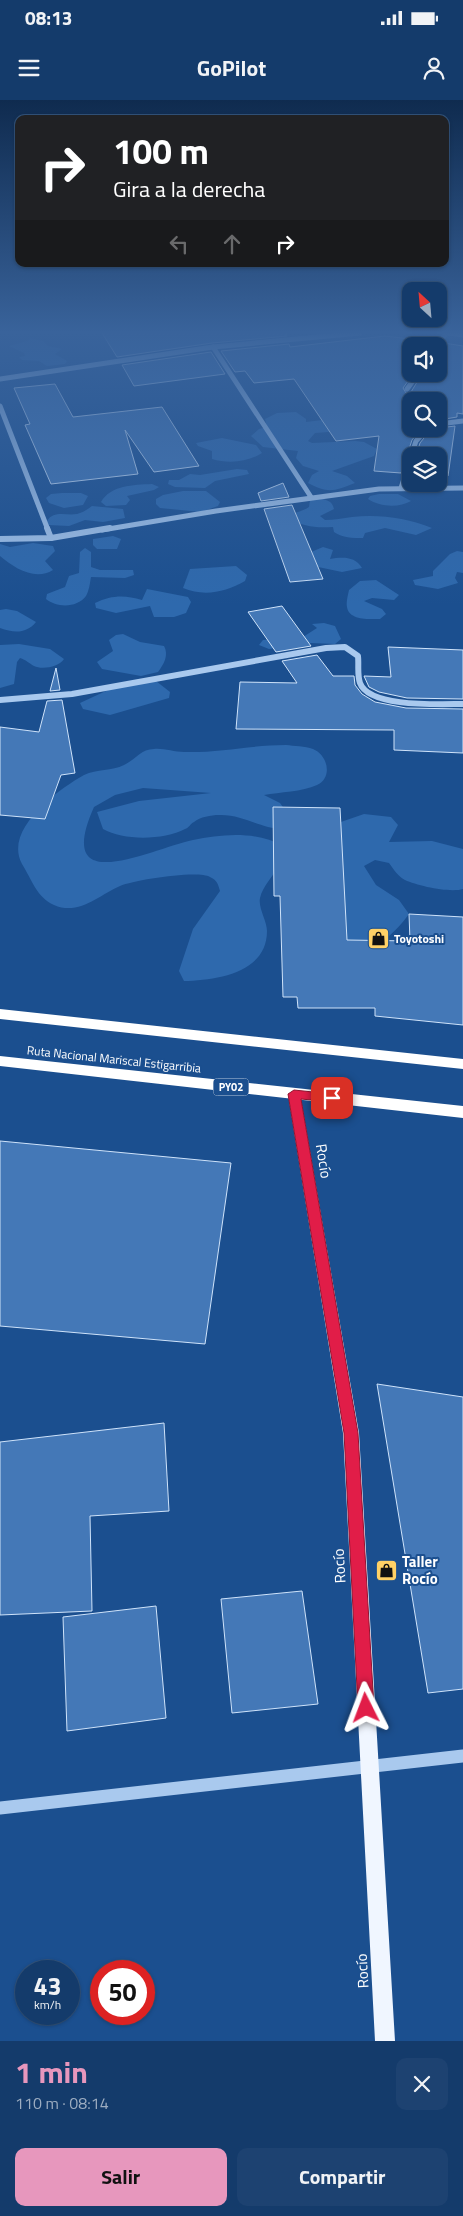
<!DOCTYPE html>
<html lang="es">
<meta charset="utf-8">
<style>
body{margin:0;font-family:"Titillium Web",sans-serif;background:#1d4271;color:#f1f3f6;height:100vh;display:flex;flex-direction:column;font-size:19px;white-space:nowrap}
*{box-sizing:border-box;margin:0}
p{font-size:16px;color:#9dadc1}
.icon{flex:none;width:28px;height:28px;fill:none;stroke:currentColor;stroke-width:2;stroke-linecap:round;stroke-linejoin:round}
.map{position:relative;height:1941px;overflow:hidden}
.details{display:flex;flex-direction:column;background:#143b6b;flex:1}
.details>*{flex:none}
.top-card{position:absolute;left:15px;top:15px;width:434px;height:152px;border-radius:10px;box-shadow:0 1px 4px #0004,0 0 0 1px #33557e;background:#202124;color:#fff;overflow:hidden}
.needle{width:32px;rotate:334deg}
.buttons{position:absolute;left:402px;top:182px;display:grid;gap:10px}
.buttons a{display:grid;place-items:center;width:45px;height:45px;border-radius:10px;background:#143b6b;box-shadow:0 1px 4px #0004,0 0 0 1px #33557e;font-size:25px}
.speed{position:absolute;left:15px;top:1860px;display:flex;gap:10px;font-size:25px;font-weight:700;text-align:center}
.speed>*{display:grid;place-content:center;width:65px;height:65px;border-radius:50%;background:#143b6b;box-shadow:0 1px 4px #0004,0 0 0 1px #33557e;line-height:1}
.speed small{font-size:12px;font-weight:400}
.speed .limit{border:8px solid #d22;background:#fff;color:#111}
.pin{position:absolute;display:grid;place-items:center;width:42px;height:42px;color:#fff;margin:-21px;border-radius:10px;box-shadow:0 2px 8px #0006}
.me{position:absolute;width:55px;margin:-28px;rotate:357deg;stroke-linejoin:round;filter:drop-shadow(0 0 4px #0008)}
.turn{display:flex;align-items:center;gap:18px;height:105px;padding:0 15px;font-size:22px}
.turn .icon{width:65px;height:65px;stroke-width:2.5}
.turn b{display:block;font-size:35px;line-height:42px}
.lanes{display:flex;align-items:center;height:48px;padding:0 15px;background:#0003;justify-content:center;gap:25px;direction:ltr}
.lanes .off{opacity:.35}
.round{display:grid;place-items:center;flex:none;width:52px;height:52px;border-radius:10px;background:#1d4271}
.summary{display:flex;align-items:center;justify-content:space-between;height:85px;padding:0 15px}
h1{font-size:30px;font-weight:700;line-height:38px;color:#e797bd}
.action{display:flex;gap:10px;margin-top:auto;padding:10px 15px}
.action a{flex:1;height:58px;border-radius:10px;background:#e797bd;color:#111;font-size:20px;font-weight:700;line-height:58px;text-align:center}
.action a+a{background:#1d4271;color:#f1f3f6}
.status{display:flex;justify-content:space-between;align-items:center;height:35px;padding:0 25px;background:#143b6b;direction:ltr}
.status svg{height:14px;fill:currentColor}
header{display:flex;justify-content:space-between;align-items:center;height:65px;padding:0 15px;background:#143b6b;font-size:22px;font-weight:700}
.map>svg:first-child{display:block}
.green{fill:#2e69ad}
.building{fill:#4478b7;stroke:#cfe3fa}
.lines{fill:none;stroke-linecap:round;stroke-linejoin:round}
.minor-far2{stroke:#a9c9ee;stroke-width:5}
.minor-far1{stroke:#a9c9ee;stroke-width:6}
.minor{stroke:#a9c9ee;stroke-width:13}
.major{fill:#f0f6ff;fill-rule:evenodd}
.highway{fill:#fff;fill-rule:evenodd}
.route{fill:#e11d48;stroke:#92132f}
.labels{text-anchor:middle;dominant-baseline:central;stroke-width:4;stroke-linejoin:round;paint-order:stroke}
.shield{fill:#1b4f8f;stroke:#bbcadd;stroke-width:1}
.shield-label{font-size:11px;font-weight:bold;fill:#fff}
.poi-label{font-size:12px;font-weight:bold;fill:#fff;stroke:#1b4f8f;text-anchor:start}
.street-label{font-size:12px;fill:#fff;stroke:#1b4f8f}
.near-street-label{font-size:15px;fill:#fff;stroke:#1b4f8f}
.near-poi-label{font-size:15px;font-weight:bold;fill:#fff;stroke:#1b4f8f;text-anchor:start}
</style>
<div class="status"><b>08:13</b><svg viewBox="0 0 49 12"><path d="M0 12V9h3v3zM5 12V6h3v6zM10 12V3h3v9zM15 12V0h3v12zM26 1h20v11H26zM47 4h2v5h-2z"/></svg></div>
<header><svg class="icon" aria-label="menu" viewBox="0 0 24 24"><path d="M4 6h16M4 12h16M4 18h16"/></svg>GoPilot<svg class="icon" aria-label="person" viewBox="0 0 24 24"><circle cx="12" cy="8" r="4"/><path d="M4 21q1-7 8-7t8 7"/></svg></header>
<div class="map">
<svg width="463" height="1941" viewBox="0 0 463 1941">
<rect width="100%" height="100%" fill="#1b4f8f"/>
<g class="green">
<path d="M30,238l13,3 5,5 14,3 -7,5 12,7 -2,3 -18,2 -8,-5 -17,-1 -3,-3 6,-1 -1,-3 -15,-7 18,-5z"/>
<path d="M296,312l10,7v3l25,-3 11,12 -27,2 -7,8 4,2 43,-2 9,1 13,7 -3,7 -42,15 15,5 8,7c-21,8 -26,11 -47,0l4,-8 7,-4 -16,-5 -7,-8 2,-7 -35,-4 -12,-11 8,-7 8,-2 -2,-8 12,-6z"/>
<path d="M222,338l34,7 6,8c-14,9 -33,11 -50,6v-8l-14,-5 -2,-3z"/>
<path d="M237,369l10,1 2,4 -34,7 -10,7 -30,-1 -7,-3 1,-4h10l11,-6 10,1z"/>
<path d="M152,384l7,3 -5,3 -27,6 3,4 -4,5 -20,1 -5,-4c10,-17 32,-17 51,-18z"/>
<path d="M183,391h23l14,11 -2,4 -17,6 -41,-4 -4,-4v-5l7,-4z"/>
<path d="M62,393h19l7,3 -5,9 -19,3 -15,-5 -3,-5 5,-4z"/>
<path d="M379,394h19l13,7c-12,7 -31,6 -43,-2l2,-3z"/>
<path d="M318,398c8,2 14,2 16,11l-14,7 5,4c9,0 18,-2 27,-3 27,-3 55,1 80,11l-16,7 -31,-7 -20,5 -2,5c-11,0 -20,0 -29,-6l-1,-5c-18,1 -29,0 -44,-9 6,-7 13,-6 20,-11l1,-7z"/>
<path d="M92,406l31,3 2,9 -22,4 -18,-2 -16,6 -21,-1 -1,-4c7,-11 19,-5 30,-7 5,-1 11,-5 15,-8z"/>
<path d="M113,436l8,3 -4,10h-20l-4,-4v-6z"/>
<path d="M33,443l20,3 2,5 -10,10 8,9c-18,11 -39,-2 -53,-14v-12l10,3z"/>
<path d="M323,447l10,3 -3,9c12,-2 25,-3 32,9l-20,4 -43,-9 -2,-5z"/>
<path d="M85,448l6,4v15l9,3h33l1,5 -9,3 -34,-1c-1,6 -2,14 -5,19 -9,12 -29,12 -40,3l1,-5 18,-7 4,-11 10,-3 1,-21z"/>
<path d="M457,451l6,1v21l-6,-1 -2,6 3,5 -20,6 -23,-4 -2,-5 20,-4v-5l17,-17z"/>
<path d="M236,466l11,9 -2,6c-19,11 -41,16 -62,7l7,-19z"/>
<path d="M376,480l23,15 -5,5 -22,-2 -8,3 18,8 4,5 -6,5c-9,0 -31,2 -33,-12 -1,-5 1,-12 2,-17l11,-9z"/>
<path d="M147,489l41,8 3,5 -5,11 -12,4h-20l-4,-11 -34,7 -20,-5 -1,-5c17,-8 30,-8 47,-3z"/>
<path d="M6,509l11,2 19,11c-10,12 -22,11 -36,6v-18z"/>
<path d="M324,523l11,3 6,13 -6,5 -24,-1 -42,6 -10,-4 4,-5 40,-3 14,-9 -5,-4z"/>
<path d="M123,534l17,8 24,4c5,9 0,18 -6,26l-17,4 -39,-7 -5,-7 16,-11 -4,-11 7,-5z"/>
<path d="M19,544l31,5 14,10c-5,8 -22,11 -30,7 -5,-3 -8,-6 -14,-8l-3,4 -3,22 -14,4v-43z"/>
<path d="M156,581l14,11 -1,6 -59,17 -27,-6 -3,-6 28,-13z"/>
<path d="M286,645c8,1 19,1 27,4 15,6 20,29 4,36 -15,7 -37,7 -53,10l16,8 17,24c-31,8 -49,-13 -78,-12 -8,0 -19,2 -25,7 -4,2 -5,6 -9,7 -21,11 -61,12 -82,0l-6,-17 42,-11 72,-8 -68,-5 -28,7 -21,12c-42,94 59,41 99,33 29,-6 64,-9 90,6 -1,6 -1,13 -4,19 -5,11 -16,20 -19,33 -2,10 7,23 7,33 0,42 -50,49 -83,50l-5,-10 14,-42 27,-38c-2,-7 -3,-11 -10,-14 -13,-7 -75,3 -90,9 -21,9 -41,30 -66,19 -17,-7 -23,-27 -32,-41 -19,-35 37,-75 62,-89 13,-6 28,-4 40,-10 11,-5 17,-16 30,-16 9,-1 20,3 30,3 34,1 68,-7 102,-7z"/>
<path d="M364,714l27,3 7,8 -9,17 43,-1 31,8v40c-13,4 -45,-3 -58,-9 -7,-4 -11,-10 -16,-17l-14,-3 -11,6 12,19 23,15 10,14c-13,18 -32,35 -53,41l-45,-43 27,-89z"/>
</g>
<g class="building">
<path d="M102,233h184l1,3 -75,7 -95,14z"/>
<path d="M385,236l49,6 -1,4h-22l2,28 -10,14 3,5 5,-1 11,-18h17v-24l5,-7 19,3v68l-6,-1v4l-18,3v-19h-28v28h10l-9,11 -11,33 -27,-2 5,-35 -43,5 -42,-62 -40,4 -9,-12 -10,1 -14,-21 68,-7 1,3z"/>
<path d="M211,252l14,22 -91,12 -12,-21z"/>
<path d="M55,284l18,33 89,-10 37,59 -45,6 -29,-42 13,44 -87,10 -26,-59 5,-1 -16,-36z"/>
<path d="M455,326l-7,50h-9v-20h-23l4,-13 11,-14z"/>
<path d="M283,383l6,14 -28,4 -3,-8z"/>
<path d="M292,405l31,74 -33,3 -26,-73z"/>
<path d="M282,506l29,40 -35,6 -28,-40z"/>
<path d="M388,547l75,3v49l-56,-1 -28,-6 -10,-5 -5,-11 27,1z"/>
<path d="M317,555l16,21h21l1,9 7,9 13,8 31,6 57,1v44l-69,-3v-20l-158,-1 4,-47 57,1 -15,-22z"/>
<path d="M56,568l4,22 -10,1z"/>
<path d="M62,600l13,73 -14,2 -16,44 -45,-4v-88l39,5 8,-31z"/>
<path d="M273,707l67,1 7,132 63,1 -1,-27 54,3v108l-88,-9v-8h-77l-1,-11h-14l-3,-101h-6z"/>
<path d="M0,1041l231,22 -26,181 -205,-18z"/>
<path d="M377,1284l86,13v292l-35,4z"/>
<path d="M164,1323l5,88 -79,5 2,95 -92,4v-173z"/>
<path d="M302,1491l16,113 -86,9 -11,-114z"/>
<path d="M156,1506l10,112 -99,13 -4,-114z"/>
</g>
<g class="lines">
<g class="minor-far2">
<path d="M449,233l14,2"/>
<path d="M437,246l9,-13"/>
<path d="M213,247l98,150"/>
<path d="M0,279l213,-32 147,-14"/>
<path d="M407,289l11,-15"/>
<path d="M0,306l48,124"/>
<path d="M439,324l24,-3"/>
<path d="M411,356l5,-15 11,-12"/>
<path d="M401,388l10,-31"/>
<path d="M102,430l114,-19 163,-22 84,-1"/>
</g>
<g class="minor-far1">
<path d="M47,428l4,10"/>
<path d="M0,439l51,-1 59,-10"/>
<path d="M0,600l72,-6 254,-46 19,-1 13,9c1,8 -1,19 2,27 9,25 81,21 103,21"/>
</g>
<path class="minor" d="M0,1708l463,-52"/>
<path class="major" d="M294,989l4,2 2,3 59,339 36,608h-20l-32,-608 -55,-339 2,-3z"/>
<g class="highway">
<path d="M0,909l463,50v10l-463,-50z"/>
<path d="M0,956l463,50v12l-463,-52z"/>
</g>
</g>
<linearGradient id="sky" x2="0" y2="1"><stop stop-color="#0f2b4f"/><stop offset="0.46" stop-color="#39639b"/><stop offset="1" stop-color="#39639b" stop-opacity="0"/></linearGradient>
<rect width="463" height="505" fill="url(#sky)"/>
<path class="route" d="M294,990l38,4 5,4 -5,4 -31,-3 57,334 16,275 -2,6 -6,2 -6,-2 -2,-6 -14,-275 -56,-339z"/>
<defs>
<symbol id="shop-square" viewBox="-11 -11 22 22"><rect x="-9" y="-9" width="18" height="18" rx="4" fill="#ffd166" stroke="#1b4f8f"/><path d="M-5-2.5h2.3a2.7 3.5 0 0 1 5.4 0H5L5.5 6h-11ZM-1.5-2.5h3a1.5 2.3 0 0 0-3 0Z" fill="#111"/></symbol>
</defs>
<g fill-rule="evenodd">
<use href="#shop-square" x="366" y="826" width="25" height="25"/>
<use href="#shop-square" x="374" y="1458" width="25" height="25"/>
</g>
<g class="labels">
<rect class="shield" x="213.5" y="978.5" width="35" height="17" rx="4"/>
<g class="shield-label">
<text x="231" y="987">PY02</text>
</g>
<g class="poi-label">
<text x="394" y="838">Toyotoshi</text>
</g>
<g class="street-label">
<text transform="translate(114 959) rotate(6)">Ruta Nacional Mariscal Estigarribia</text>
</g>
<g class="near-street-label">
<text transform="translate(324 1061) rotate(81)">Rocío</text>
<text transform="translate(339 1466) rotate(-93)">Rocío</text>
<text transform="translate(362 1871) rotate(-93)">Rocío</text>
</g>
<g class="near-poi-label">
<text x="402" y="1461">Taller<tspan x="402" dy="17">Rocío</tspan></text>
</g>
</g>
</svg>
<div class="buttons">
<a><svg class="needle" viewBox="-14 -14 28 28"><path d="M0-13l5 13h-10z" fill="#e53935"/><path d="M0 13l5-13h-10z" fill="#9dadc1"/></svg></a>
<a><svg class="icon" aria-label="sound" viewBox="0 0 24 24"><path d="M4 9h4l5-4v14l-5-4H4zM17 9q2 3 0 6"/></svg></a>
<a><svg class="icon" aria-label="search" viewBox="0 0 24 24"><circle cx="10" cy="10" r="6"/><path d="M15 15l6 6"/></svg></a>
<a><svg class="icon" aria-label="layers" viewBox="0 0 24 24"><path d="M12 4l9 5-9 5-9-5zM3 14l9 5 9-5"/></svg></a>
</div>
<div class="speed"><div>43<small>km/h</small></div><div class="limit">50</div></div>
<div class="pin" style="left:332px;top:998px;background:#d93025"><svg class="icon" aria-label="arrive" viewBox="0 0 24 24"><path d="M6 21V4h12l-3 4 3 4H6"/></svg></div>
<svg class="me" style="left:366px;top:1608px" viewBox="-20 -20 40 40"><path d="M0-17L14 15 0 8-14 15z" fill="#e11d48" stroke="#fff" stroke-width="4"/></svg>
<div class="top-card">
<div class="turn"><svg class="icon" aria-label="right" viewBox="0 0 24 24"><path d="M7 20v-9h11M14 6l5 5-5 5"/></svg><div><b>100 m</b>Gira a la derecha</div></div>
<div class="lanes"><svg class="icon off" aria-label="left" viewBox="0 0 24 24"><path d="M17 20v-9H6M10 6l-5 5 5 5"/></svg><svg class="icon off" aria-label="ahead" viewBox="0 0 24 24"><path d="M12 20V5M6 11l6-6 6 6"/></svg><svg class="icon" aria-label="right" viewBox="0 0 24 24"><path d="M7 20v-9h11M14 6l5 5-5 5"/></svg></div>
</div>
</div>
<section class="details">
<div class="summary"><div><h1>1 min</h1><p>110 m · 08:14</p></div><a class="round"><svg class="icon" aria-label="close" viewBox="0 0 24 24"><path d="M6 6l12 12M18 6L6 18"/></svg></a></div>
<div class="action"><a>Salir</a><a>Compartir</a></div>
</section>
